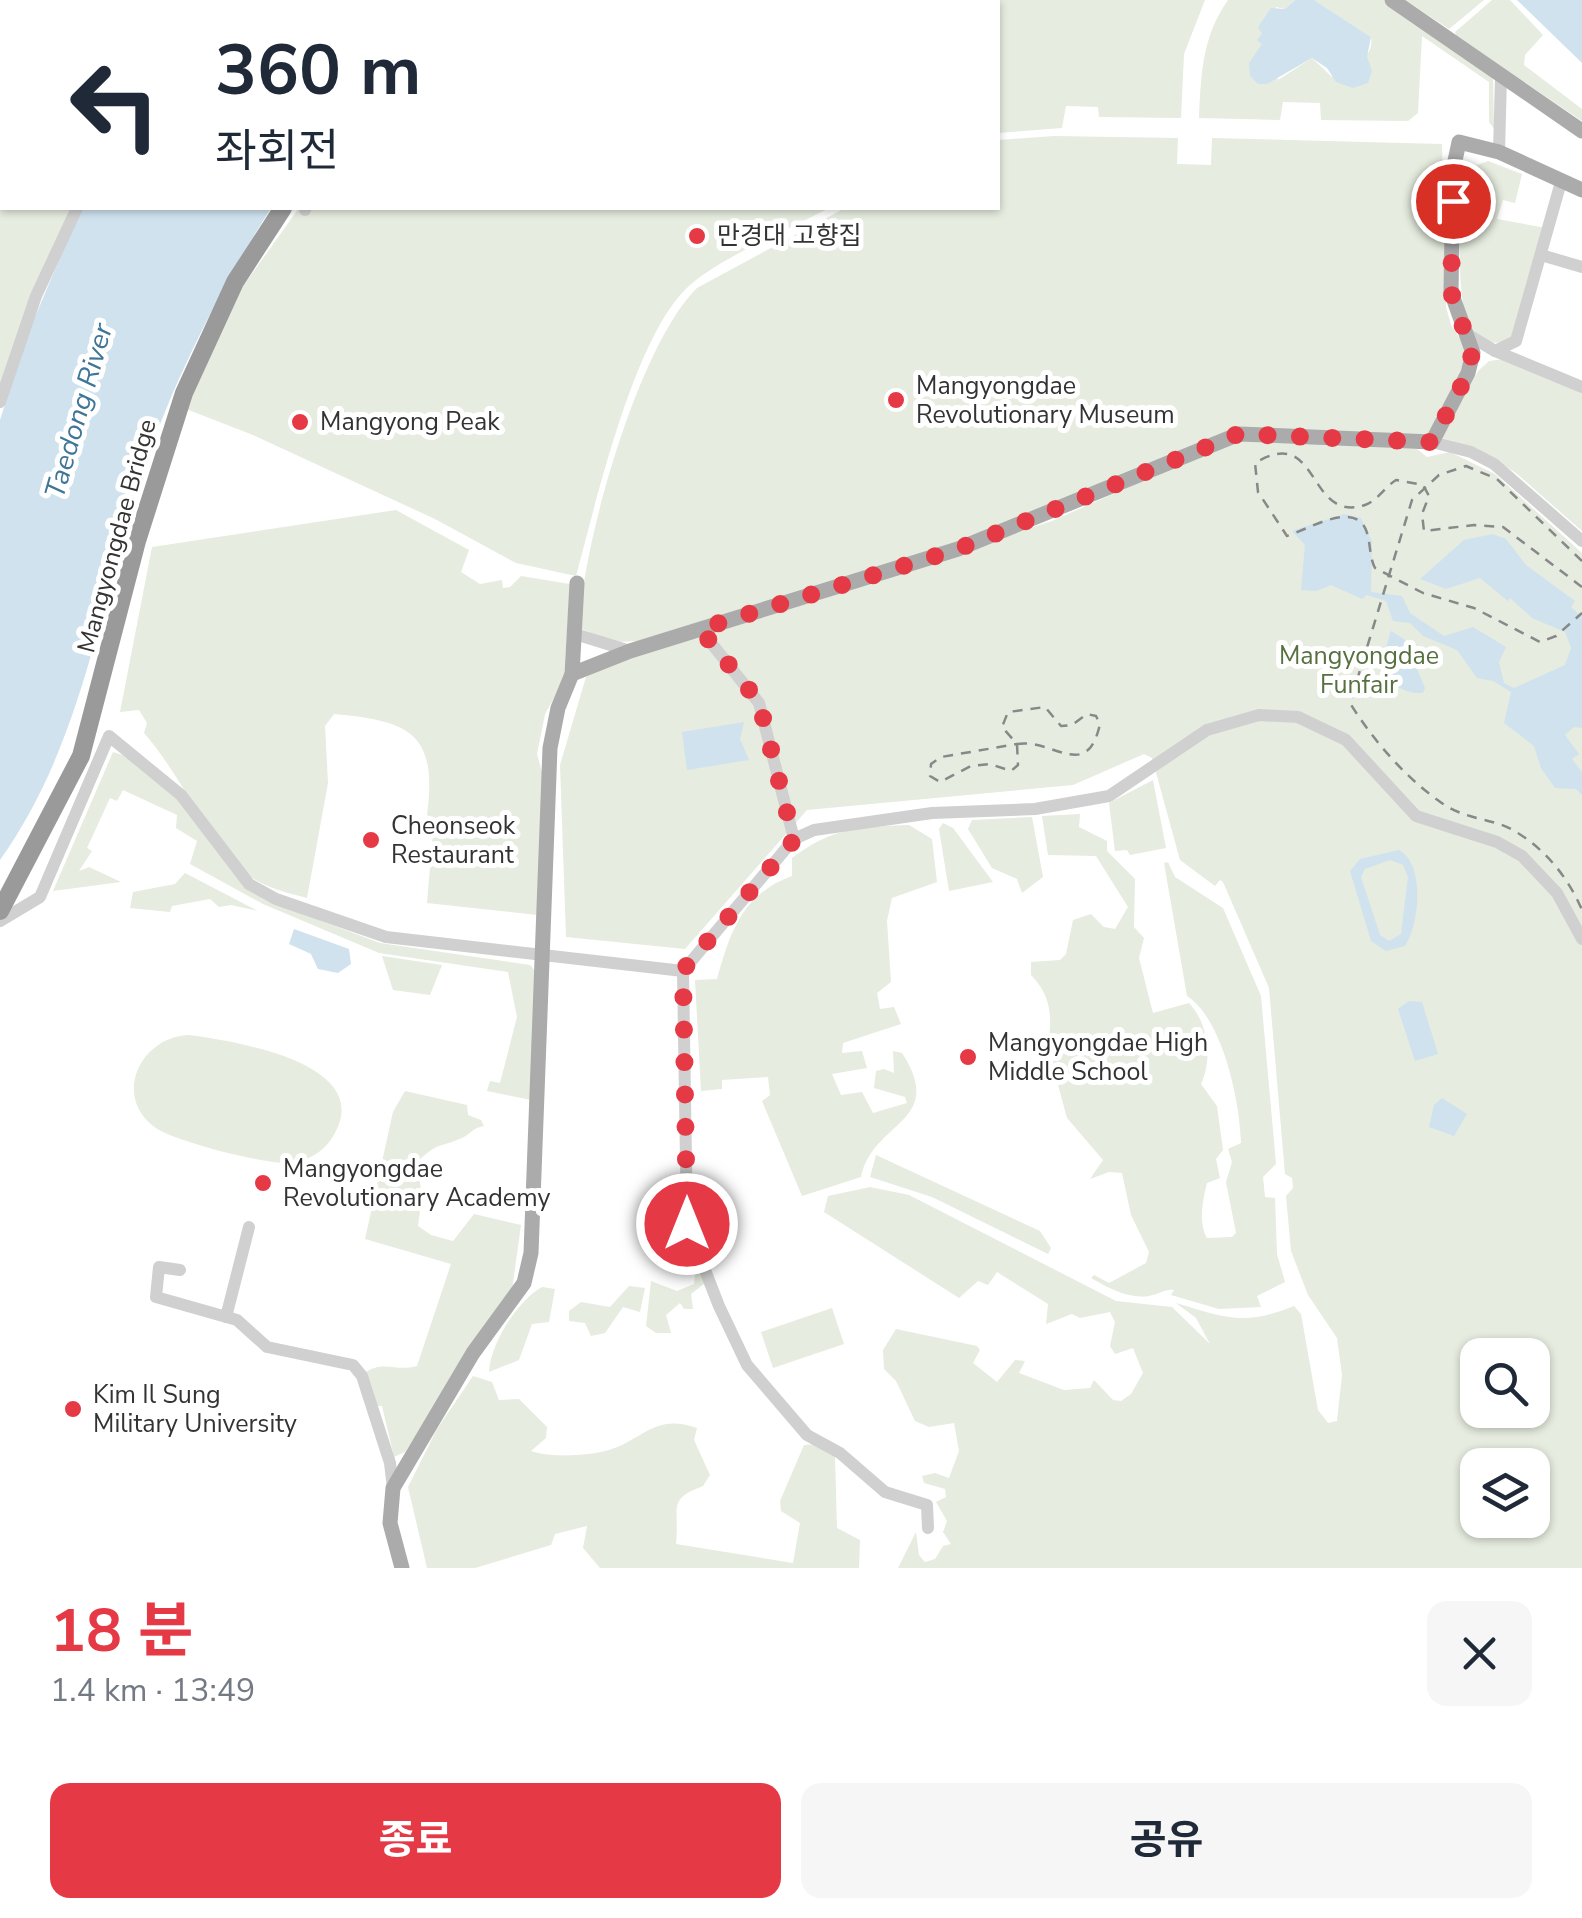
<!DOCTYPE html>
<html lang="ko">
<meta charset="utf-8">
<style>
body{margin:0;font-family:"Nunito Sans","Noto Sans KR",sans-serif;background:#f6f6f7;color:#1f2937;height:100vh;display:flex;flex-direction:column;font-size:38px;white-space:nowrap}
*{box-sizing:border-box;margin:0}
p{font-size:32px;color:#747a83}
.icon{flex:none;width:55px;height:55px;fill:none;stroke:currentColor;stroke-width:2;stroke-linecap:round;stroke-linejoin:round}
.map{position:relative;height:1568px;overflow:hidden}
.side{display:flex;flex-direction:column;background:#fff;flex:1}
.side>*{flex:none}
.top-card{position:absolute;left:0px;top:0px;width:1000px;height:210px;box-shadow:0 2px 8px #0004;background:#fff;color:#1f2937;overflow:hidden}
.tools{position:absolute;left:1460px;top:1338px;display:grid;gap:20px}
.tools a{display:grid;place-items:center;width:90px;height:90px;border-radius:20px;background:#fff;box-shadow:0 2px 8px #0004;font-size:50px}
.pin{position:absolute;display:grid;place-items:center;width:85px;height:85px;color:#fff;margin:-42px;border:5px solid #fff;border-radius:50%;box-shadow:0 2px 10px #0007}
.me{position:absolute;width:110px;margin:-55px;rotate:0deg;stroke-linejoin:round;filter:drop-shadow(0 0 8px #0008)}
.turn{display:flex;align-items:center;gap:35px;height:210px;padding:0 50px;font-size:45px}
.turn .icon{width:130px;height:130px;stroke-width:2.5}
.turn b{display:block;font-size:70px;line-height:85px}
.round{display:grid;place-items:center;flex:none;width:105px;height:105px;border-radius:20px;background:#f6f6f7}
.head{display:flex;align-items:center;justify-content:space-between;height:170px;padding:0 50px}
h1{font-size:60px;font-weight:700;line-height:75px;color:#e63946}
.cta{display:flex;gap:20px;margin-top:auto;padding:20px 50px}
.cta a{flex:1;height:115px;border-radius:20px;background:#e63946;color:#fff;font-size:40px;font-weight:700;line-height:115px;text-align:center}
.cta a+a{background:#f6f6f7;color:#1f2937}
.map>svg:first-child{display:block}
.green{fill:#e6ecdf;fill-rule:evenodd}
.water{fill:#cfe2ee;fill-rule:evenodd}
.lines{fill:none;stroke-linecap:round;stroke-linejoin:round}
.minor{stroke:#d0d0d0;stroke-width:12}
.major{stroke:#ababab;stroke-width:15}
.highway{stroke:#9a9a9a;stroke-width:18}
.rail{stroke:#888;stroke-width:2.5;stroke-dasharray:10 8;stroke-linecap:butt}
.route{stroke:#e63946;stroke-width:18;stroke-dasharray:0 32.4}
.poi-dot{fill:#e63946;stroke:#fff;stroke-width:4}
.labels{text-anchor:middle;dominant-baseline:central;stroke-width:10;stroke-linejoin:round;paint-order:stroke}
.poi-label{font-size:25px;fill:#333;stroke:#fff;text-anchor:start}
.street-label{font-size:25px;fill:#333;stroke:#fff}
.park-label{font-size:25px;fill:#56703f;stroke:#fff}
.water-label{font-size:28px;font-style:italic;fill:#3f7597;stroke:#fff}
</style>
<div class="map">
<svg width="1582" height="1568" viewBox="0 0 1582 1568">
<rect width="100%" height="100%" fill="#fff"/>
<g class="green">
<path d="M0,0h156l-154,2v206h69l-71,178z"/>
<path d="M460,0h745l-21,54 -3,64 -82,-1 -1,-10 -32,-1 -4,22 -64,5v-131z"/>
<path d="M1228,0h67l-10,9 -9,-2 -13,27 15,46 34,-22 20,19c17,-10 43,-17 39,-40l-57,-37h69l110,76 1,53 -5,-7v-40l-67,-46 -4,77 -10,8 -87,-1 -1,-17 -37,-1 -3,18 -81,-2c2,-44 3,-81 29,-118z"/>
<path d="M1405,0h79l-35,29z"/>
<path d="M1492,0h18l33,35 -18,20 -1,10 58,44v12l-126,-85 -1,-4z"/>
<path d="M1054,136l124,2 -1,26 34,1 1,-27 230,6 4,163 5,18 18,28 -41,83 -187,-9 -265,110 -335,104 -26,1 -36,-14c3,-82 59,-282 118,-340l148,-80h153v-68z"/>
<path d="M1488,161l34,13 -7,29 -12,-3 -6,19 49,9 -31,109c-58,29 -55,-59 -55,-92 -1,-24 -7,-57 9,-77z"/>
<path d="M299,208h530c-39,21 -108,49 -140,78 -55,49 -93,217 -113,290l-60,-13 -81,-44 -182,-84 -67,-26 50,-113z"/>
<path d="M1504,359l78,33v139l-66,-58 -40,-25 -34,-10 36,-67 11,-10z"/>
<path d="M1235,440l182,9 10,8 23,-5 45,22 87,79v1015h-684l18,-36 3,23 6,7 10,-3 8,-13 8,-2 -8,-12 4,-11 -11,-19 10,-5 -1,-8 -21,-6 -2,-7 13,-3 14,5 10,-27 -5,-28 -25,4 -14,-6 -19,-40 -12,-12 -1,-19 13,-21 81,17 3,4 -7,13 24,19 18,-22 10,1 -6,12 45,17 26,-2 4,-8 19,20 8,1 10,-7 12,-21 -10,-25 -18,6 -5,-8 5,-24 -5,-10 -30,6 -8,-4 -26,10 2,-20 -51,-32 -9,13 -10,-4 -19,17 -135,-86 4,-16 42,-9 39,8 207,106 56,6 38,37 -14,-26 -20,-15c49,15 69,23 118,3l7,8 17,96 10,13 9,-2 5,-46 -5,-37 -29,-43 -17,-44 -5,-55 7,-8 -1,-10 -7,-4 -16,-186 -46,-106 -3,-2 -5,6 -35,-26 -28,-102 -8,-4 -71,31 -266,25 -122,139 -119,-12 -6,-172 26,-88 25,-15 441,-141zM1478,1355h54v55h-54zM1478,1465h54v55h-54z"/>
<path d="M396,510l73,40 -8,22 19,12 22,-4 1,8 7,-1 11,-11 49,8 -6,96 -19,34 -8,40 8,29 -7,132 -111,-12 7,-84 -7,-4c11,-82 -17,-94 -93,-101l-9,12 3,57 -21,115c-23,-6 -52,-13 -69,-32 -37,-39 -58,-92 -94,-133l3,-10 -8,-13 -19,2 32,-165z"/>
<path d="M113,752l16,5 37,29 97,113 117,44 150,22 7,8 -6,127 -44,-9 3,-10 10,2 17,-66 -9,-45 -129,-19 -116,-49 -73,-40 7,-23 -21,-13 1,-13 -54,-25 -6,11 -7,-3 -23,50 5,3 -13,20 10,-4 32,15 -68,9z"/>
<path d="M1153,780l13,68 -36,7 -3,-5 -12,1 -6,-48z"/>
<path d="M1080,814l-1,13 28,14v10l28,28 -1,48 10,11 -5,20 14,55 36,-10c19,20 24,56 12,81l16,22 6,44 -7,9 4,19 -13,5c-4,16 -9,40 0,55l25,-1 4,-4 -10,-51 6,-20 -4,-13 13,-6c-1,-41 -18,-124 -54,-147l-23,-133 4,-1 7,15 48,31 38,88 15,168 -13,13 2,20 10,1 2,56 8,28 -28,14 4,11 -42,2 -48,-14 3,-5c-10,-1 -14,4 -25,6 -22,3 -40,-8 -58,-18l3,-3 15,8 37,-20 3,-11 -18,-37 -9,-42 -13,-1 -19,7 13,-19 -36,-42 -9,-33 -12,-12c0,-37 16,-66 -15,-98v-13l29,-2 6,-6 7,-34 18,-6 13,13 11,2 13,-22 -32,-51 -48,-1 -6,-39z"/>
<path d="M1032,817l11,60 -21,16 -5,-14 -25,-11 -24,-39 4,-9z"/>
<path d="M943,823l10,5 40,54 -44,9 -10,-62z"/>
<path d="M909,825l23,14 5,43 -45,16 -5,23 4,61 -14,11 3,16 14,-2 7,17 -58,19 -1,10 20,-2 5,17 -35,6 9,21 21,-3 11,21 34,-10 -2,-6 -31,-9 2,-17 8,-2 10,4 -1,-22 9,2c45,70 -29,67 -41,124l-59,19 -40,-95 8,-6 -2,-18 -46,3v9l-21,2 -6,-111 22,-1c13,-46 25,-85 75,-103v-18c42,-31 66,-31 117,-33z"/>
<path d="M185,873l73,38 -27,-6 -12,2 -9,-8 -38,7 -2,6 -40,-4 3,-16 42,-8z"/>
<path d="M382,956l60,9 -12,30 -37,-5z"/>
<path d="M189,1035c45,6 195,29 141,106 -9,12 -23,20 -39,22 -24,2 -120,-22 -138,-37 -41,-33 -10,-90 36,-91z"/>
<path d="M405,1091l62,14 1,10 13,5 3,6c-12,2 -12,7 -22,12 -25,11 -21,2 -45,24l5,35 -4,29 13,9 22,6 21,-27 47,11 -9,65 -107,162 -11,5 -12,-51h-5l-11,-34c17,-12 32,0 51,-6l34,-102 -86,-25 28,-127z"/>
<path d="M876,1155l164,76 11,17 -3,6 -116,-57 -62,-20z"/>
<path d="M695,1274h8l2,9 -14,11 2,15h-9l-4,-6 -14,12 5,18h-15l-10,-7 5,-45 26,10 17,-7z"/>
<path d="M629,1286l16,2 -5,24 -17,-5 -18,26 -14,3 -6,-13 -16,-2v-10l12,-9 29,5z"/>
<path d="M542,1287l13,2 -6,33 -17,2 -13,36 -30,12c1,-28 29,-72 53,-85z"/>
<path d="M832,1308l12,36 -71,24 -12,-36z"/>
<path d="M473,1376l19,6 7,18 20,-1 28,28 -1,11 -15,13c20,7 57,5 78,-1 35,-11 46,-37 88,-22l-3,12 16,35 -7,11c-37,14 -23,21 -27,58l117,19 7,-40 -19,-12 -1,-10 24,-56 13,-1 18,12 2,72 23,12 -1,28h-259l-17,-20 4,-22 -32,8 -4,11 -76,23h-48l-19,-81 29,-58z"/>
</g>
<g class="water">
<path d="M1295,0h19l57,37 -4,20 5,14 -4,12 -15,5 -17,-6 -9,-14 -15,-10 -45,26h-9l-8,-8 -1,-13 13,-19 -5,-4 5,-6 -4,-7 13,-19 14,1z"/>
<path d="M1517,0h65v63z"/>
<path d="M81,208h190c-53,84 -101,179 -132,275 -41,130 -58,263 -139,377v-440l27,-84z"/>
<path d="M1344,514l17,4 11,23 -1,51 31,4 8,17 34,23 29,-9 33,20 -7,15 5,21 10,5 51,-23 6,-17 -6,-16 -33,-14 -22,-20 -2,3 -28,-23 -34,11 -26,-10 44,-39 29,-6 13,5 20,26 49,36 -4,6 11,10v111l-8,-1 -9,8 14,19 -7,5 10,13v23l-6,-6 -21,-1 -14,-20 -7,-22 -30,-23 7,-31 -18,-11 -16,-3 -20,-28 -34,-14 -13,-13 -17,-2 -7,-20 -19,-6 -5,4 -31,-14 -15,6 -15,-1 4,-45 -13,-14z"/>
<path d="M1391,631l13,8 21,49 -2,5c-25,1 -36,-14 -47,-34l7,-3z"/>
<path d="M744,722l-4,17 9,21 -62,10 -5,-38z"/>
<path d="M1399,850c26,14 21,74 6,96l-19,5 -15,-10 -21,-70 10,-12zM1390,860l13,5 5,12 -7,57 -12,7 -9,-6 -19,-58 4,-8z"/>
<path d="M294,929l55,20 2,15 -13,9 -20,-4 -7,-15 -22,-10z"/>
<path d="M1409,1001l13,1 16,52 -23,7 -17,-52z"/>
<path d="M1442,1098l25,16 -13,22 -25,-9 5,-22z"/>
</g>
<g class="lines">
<g class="minor">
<path d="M166,2v-2"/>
<path d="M406,2l1,-2"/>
<path d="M1499,152l2,-75"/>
<path d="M305,210v-2"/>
<path d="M1541,255l41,12"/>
<path d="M1470,336l25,15 21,-10 45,-159"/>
<path d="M1495,351l87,36"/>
<path d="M0,402l36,-106 41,-88"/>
<path d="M1432,442l39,10 23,12 88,77"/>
<path d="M700,629l59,74 35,136"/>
<path d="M575,634l55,17"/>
<path d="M0,921l40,-24 69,-161 72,59 68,89 27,15 110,38 297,34"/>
<path d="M180,1270l-21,-3 -3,30 81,23 30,27 86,18 9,11 28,87 3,25"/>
<path d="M226,1317l23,-90"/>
<path d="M928,1528l-1,-23 -42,-13 -45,-39 -33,-18 -60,-70 -28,-59 -32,-82 -4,-253 111,-132 20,-9 118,-17 103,-4 74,-13 98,-66 52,-15 39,2 48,23 70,76 81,26 25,14 35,37 25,46"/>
</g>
<g class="major">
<path d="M1392,0l190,131"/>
<path d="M572,674l58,-23 328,-102 281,-115 193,8 36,-69 5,-20 -22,-61 2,-122 6,-28 40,10 83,38"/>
<path d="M402,1568l-12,-45 3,-35 80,-135 51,-70 7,-30 19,-505 8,-40 14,-34 5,-91"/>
</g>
<g class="highway">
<path d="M440,2l2,-2"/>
<path d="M0,911l81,-155 56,-215 47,-148 51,-111 48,-74"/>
</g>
<g class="rail">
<path d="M1582,561l-85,-82 -31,-13 -27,9 -27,25 -62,203c22,36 55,74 89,98 25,19 52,17 72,28 33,18 57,48 71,81"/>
<path d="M1582,587l-79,-60 -29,-2 -50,6 -2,-17 7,-18 -6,-11 -27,-5c-11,7 -19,21 -31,25 -59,19 -44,-82 -110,-42l3,29 29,44c20,-6 67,-36 79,-6 5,13 3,27 9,38l48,25 51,15 66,34 16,-6 26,-23"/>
<path d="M1017,744c36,-6 70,39 83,-20l-4,-8 -9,-2 -15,11 -11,1 -16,-19 -37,5 -6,15 15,17 1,21 -7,6 -21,-7 -19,2 -31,16 -10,-6 1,-12 10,-7 76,-13"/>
</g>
</g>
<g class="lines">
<path class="route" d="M687,1224l-4,-254 111,-130 -35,-138 -59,-73 258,-80 280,-115 194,8 36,-69 4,-20 -21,-61 2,-91"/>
</g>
<g class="poi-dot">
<circle cx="697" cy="236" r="10"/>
<circle cx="896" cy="400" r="10"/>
<circle cx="300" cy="422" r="10"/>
<circle cx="371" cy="840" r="10"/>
<circle cx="968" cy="1057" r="10"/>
<circle cx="263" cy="1183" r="10"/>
<circle cx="73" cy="1409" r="10"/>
</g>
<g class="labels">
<g class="poi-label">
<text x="717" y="236">만경대 고향집</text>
<text x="916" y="386">Mangyongdae<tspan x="916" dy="29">Revolutionary Museum</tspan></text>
<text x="320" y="422">Mangyong Peak</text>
<text x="391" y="826">Cheonseok<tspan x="391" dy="29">Restaurant</tspan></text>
<text x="988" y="1043">Mangyongdae High<tspan x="988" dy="29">Middle School</tspan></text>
<text x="283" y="1169">Mangyongdae<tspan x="283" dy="29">Revolutionary Academy</tspan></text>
<text x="93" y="1395">Kim Il Sung<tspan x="93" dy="29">Military University</tspan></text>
</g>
<g class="street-label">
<text transform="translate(117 536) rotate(-75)">Mangyongdae Bridge</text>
</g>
<g class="park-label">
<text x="1359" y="656">Mangyongdae<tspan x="1359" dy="29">Funfair</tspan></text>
</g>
<g class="water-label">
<text transform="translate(79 411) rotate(-74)">Taedong River</text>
</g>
</g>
</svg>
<div class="tools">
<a><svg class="icon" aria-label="search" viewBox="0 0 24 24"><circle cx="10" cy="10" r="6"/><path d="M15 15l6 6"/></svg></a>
<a><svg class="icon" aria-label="layers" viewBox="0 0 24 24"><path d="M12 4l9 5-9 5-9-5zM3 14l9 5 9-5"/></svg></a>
</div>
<div class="pin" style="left:1453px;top:201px;background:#d93025"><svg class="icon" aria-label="arrive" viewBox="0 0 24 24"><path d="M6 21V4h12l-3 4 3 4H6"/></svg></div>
<svg class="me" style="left:687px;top:1224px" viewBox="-20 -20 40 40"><circle r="17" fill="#e63946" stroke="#fff" stroke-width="3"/><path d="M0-11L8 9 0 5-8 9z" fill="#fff"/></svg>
<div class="top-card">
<div class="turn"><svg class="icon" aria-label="left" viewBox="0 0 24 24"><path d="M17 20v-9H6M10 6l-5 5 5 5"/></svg><div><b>360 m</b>좌회전</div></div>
</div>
</div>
<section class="side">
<div class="head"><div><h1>18 분</h1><p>1.4 km · 13:49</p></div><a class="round"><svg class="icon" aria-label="close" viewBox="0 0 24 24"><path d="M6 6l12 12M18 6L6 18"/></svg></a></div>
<div class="cta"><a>종료</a><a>공유</a></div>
</section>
